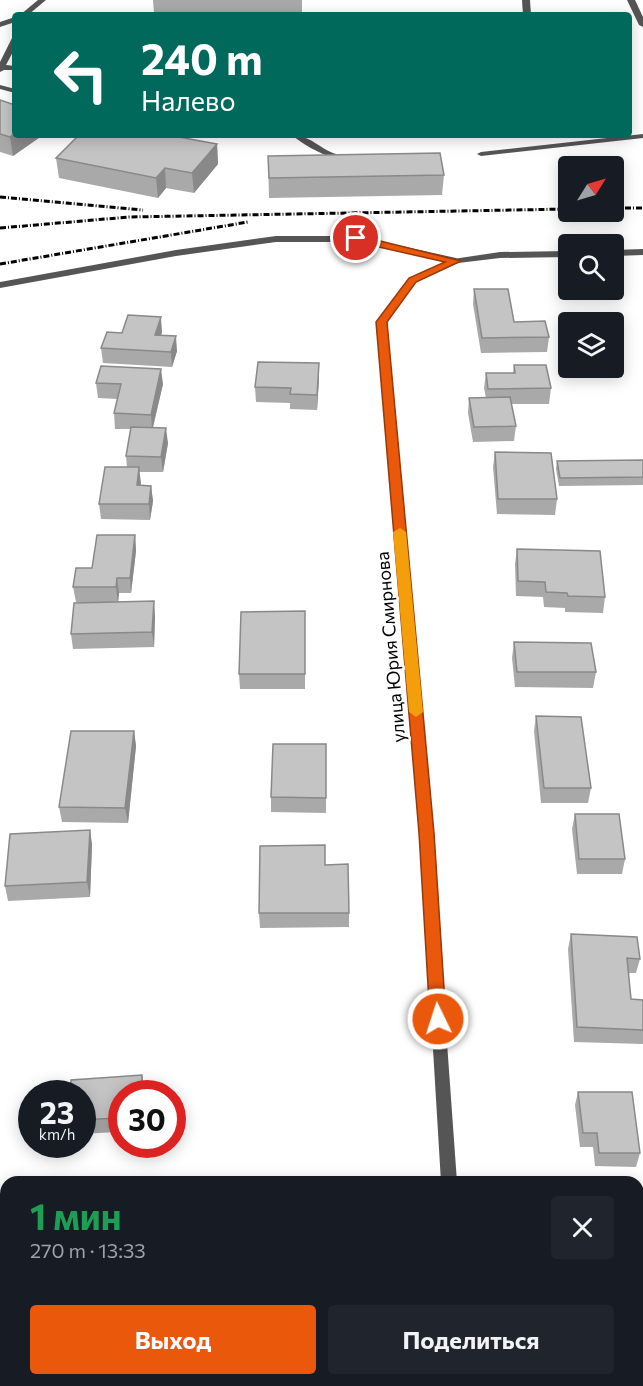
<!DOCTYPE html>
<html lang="ru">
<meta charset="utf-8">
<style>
body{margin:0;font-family:Commissioner,sans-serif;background:#20242c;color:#f1f3f6;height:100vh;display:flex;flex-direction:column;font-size:22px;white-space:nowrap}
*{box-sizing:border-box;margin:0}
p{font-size:20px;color:#9ea1a6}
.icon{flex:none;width:33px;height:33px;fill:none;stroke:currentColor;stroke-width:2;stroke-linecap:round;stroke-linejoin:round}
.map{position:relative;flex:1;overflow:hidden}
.sheet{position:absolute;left:0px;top:1176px;width:644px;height:210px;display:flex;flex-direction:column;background:#171b24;border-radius:18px 18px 0 0;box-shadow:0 3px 15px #0003}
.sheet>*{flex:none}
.hud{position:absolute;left:12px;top:12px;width:620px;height:126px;border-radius:6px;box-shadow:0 3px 15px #0003;background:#00695c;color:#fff;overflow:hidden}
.needle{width:39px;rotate:53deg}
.fabs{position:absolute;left:558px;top:156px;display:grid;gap:12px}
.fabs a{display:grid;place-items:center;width:66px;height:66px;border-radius:6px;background:#171b24;box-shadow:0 3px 15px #0003;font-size:30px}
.speed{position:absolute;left:18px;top:1080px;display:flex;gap:12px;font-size:30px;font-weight:700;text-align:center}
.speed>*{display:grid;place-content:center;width:78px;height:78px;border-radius:50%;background:#171b24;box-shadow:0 3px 15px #0003;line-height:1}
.speed small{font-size:15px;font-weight:400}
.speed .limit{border:9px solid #d22;background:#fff;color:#111}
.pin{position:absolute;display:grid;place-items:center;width:51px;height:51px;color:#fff;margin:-26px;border:3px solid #fff;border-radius:50%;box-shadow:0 2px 6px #0007}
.me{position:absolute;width:66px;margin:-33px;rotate:356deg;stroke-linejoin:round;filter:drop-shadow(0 0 4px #0008)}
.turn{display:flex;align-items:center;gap:21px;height:126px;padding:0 30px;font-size:27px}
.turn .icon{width:78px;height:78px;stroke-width:2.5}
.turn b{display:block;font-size:42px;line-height:51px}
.round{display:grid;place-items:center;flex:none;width:63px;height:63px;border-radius:6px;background:#20242c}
.overview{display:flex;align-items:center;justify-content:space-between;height:102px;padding:0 30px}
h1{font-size:36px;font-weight:700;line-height:45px;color:#1e9e55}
.button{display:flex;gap:12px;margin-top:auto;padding:12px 30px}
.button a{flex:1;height:69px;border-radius:6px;background:#ea580c;color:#fff;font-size:24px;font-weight:700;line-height:69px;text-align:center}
.button a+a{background:#20242c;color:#f1f3f6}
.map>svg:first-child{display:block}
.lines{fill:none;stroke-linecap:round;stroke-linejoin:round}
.service{fill:#555;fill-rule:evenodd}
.minor{fill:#555;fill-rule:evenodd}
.rail{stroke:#000;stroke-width:3;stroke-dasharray:6 2 1 2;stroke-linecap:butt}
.wall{fill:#a9a9a9}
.shaded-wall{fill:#898989}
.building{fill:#c4c4c4;stroke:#898989;stroke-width:1.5}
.route{fill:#ea580c;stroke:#983908;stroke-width:1.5}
.slow{fill:#f59e0b}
.labels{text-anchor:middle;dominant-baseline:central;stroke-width:5;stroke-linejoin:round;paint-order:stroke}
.street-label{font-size:18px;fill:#000;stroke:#fff}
</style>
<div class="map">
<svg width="643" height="1386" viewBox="0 0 643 1386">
<rect width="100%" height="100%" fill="#fff"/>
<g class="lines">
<g class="service">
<path d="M38,0h8l-18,15h-8z"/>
<path d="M522,0h8l1,15h-8z"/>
<path d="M15,17v5l-15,5v-5z"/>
<path d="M12,38h3v10l-9,17 9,1v4h-11l-4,2v-10z"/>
<path d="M0,85l15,4v4l-15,-4z"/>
<path d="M643,134v4l-162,18 -4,-2 4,-2z"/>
<path d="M292,135c18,0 28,14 44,19 6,2 9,0 14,3 -13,8 -47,-12 -58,-22z"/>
<path d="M276,236h80l100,22 5,3 -5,3 -100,-22h-80l-100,14 -176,32v-6l176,-32z"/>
</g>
<g class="minor">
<path d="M627,0h8l8,17v10l-4,-2z"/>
<path d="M643,249v6l-29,1v-6z"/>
<path d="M568,251v6l-68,1 -42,5 -42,19 -30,40 46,511 25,349h-16l-21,-349 -44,-511 34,-44 43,-19 47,-7z"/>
<path d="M453,1380h16l1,6h-16z"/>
</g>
<g class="rail">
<path d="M0,197l143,13"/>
<path d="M614,208h29"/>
<path d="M0,228l129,-11 439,-8"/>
<path d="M0,264l248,-42"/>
</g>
</g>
<g class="wall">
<path d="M153,0h149v12l-148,1z"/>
<path d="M0,100l15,35h28l-30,21 -13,-4z"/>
<path d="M217,144l1,20 -24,29 -28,-5 -8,10 -99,-20 -3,-20z"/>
<path d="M268,156l176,19 -2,20 -173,3z"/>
<path d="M474,289l40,33 35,15 -2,15 -66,1 -8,-49z"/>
<path d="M162,332l-1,3 16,16 -5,16 -69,-4 -2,-15 21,-15z"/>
<path d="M319,363v15l-2,32 -27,-1v-6l-34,-1 -1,-15z"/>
<path d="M514,365l37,23 -2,16h-38l5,22 -2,15 -41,1 -5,-29 1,-15h17l-2,-10 2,-15h27z"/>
<path d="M96,383l67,1 -10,44 15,15 -5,29h-24l1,13 11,1 2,15 -3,19 -49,-1 -2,-15 28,-37 -1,-11 5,-27h-16l-1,-16 3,-14 -19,-1z"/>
<path d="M495,452l62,47 -2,16 -58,-1 -4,-47z"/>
<path d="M643,460v25l-84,1 -3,-17 1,-8z"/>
<path d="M135,535l1,16 -5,42h-12l-1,9 37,14 -1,31 -81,2 -2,-15 27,-32h-22l-3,-15 19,-19z"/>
<path d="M517,549l88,48 -2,16 -38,-1v-4l-21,-1 -1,-10 -27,-1 -1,-32z"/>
<path d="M305,611v78h-65l-1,-15z"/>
<path d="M514,642l82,30 -3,16 -78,-1 -3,-29z"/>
<path d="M536,716l55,72 -3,15h-47l-7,-72z"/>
<path d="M134,731l2,15 -8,77 -66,-1 -3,-15z"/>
<path d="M326,744v69l-55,-1v-15z"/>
<path d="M575,814l50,45 -3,15h-45l-5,-45z"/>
<path d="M90,830l2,15 -2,52 -82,4 -3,-15z"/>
<path d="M325,865l24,48v14l-89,1 -1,-15z"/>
<path d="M571,934l69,25 -4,14h-8l3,26 12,1v44l-69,-2 -6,-93z"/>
<path d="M142,1075l2,18 11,1h-33v50l-3,1 -3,-13 -34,2v-40z"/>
<path d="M578,1092l62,61 -4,14 -41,-1 -2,-19h-13l-5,-42z"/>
<path d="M623,1380h15l5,6h-19z"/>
</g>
<g class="shaded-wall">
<path d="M15,133v2h28l-30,21 -3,-19z"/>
<path d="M217,144l1,20 -24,29 -2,-20z"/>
<path d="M165,168l1,20 -8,10 -2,-20z"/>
<path d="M161,317l1,15 -6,18 -1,-15z"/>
<path d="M176,336l1,15 -5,16 -1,-15z"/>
<path d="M319,363v15l-2,32v-15z"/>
<path d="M161,369l2,15 -11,46 -1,-15z"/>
<path d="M166,428l2,15 -5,29 -2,-15z"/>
<path d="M139,467l2,16 -3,18 -1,-16z"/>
<path d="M151,486l2,15 -3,19 -1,-16z"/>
<path d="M135,535l1,16 -5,42 -1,-15z"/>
<path d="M117,578l2,15 -1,10 -2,-16z"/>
<path d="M154,601l1,15 -1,31 -2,-15z"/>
<path d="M134,731l2,15 -8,77 -3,-15z"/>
<path d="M90,830l2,15 -2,52 -3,-15z"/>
<path d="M142,1075l2,14v5h-2z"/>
</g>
<g class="building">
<path d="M239,13l-1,2h-154z"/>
<path d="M0,100l15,5v28l-5,4 -10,-3z"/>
<path d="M79,135h89l49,9 -25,29 -27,-5 -9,10 -100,-20z"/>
<path d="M440,153l4,22 -175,3 -1,-22z"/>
<path d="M474,289h34l6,33 31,-1 4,16 -67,1z"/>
<path d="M128,315l33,2 -6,18 21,1 -5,16 -70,-4 6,-16 15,1z"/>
<path d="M258,362l61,1 -2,32 -27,-1 1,-6 -36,-1z"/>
<path d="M514,365h32l5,23 -63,1 -2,-16h29z"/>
<path d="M101,366l60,3 -10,46 -37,-2 7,-29 -25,-1z"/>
<path d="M510,397l6,29 -42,1 -5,-29z"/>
<path d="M131,427l35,1 -5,29 -35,-1z"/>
<path d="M495,452l56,1 6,46h-59z"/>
<path d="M643,460v17l-83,1 -3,-17z"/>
<path d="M105,467h34l-2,18 14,1 -2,18h-50z"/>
<path d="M97,535h38l-5,43h-13l-1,9h-43l3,-19h16z"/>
<path d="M517,549l83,2 5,46 -37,-1 -1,-3 -21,-1 -1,-10 -27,-1z"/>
<path d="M154,601l-2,31 -81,2 3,-31z"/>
<path d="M305,611v63h-66l2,-62z"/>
<path d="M514,642l77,1 5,29h-79z"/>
<path d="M536,716l45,1 10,71h-47z"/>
<path d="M71,731h63l-9,77 -66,-1z"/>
<path d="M273,744h53v54l-55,-1z"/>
<path d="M575,814h44l6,45h-46z"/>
<path d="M90,830l-3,52 -82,4 5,-52z"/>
<path d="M325,845v20l23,-1 1,49h-90l1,-67z"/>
<path d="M571,934l66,3 3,22 -13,-1 4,41 12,1v30l-66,-3z"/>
<path d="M142,1075v19h-20v37h-6l1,-13 -35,2v-26h-12l1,-14z"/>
<path d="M578,1092h54l8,61h-41l-2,-20h-14z"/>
<path d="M638,1315h5v71h-14v-6h9z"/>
<path d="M206,1380h89l1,6h-90z"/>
</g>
<path class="route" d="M356,235l105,26 -45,21 -29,40 47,511 12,186 -2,5h-11l-3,-5 -11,-186 -43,-511 33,-44 36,-16 -93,-21v-5z"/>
<path class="slow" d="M400,528l6,4 17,180 -7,5 -7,-5 -16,-180z"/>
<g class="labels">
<g class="street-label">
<text transform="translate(390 647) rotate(-95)">улица Юрия Смирнова</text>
</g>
</g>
</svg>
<div class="fabs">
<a><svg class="needle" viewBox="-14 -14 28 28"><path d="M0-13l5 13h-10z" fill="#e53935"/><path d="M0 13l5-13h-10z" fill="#9ea1a6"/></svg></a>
<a><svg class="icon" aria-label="search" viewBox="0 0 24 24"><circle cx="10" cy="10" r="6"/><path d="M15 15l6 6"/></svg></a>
<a><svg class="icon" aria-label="layers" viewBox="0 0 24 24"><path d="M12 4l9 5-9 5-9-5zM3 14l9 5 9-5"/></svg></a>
</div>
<div class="speed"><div>23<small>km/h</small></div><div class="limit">30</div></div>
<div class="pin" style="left:356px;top:238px;background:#d93025"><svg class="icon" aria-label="arrive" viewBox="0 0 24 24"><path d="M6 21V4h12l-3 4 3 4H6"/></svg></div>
<svg class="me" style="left:438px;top:1019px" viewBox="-20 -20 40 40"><circle r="17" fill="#ea580c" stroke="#fff" stroke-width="3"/><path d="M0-11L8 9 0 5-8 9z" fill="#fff"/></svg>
<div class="hud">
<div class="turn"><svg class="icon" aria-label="left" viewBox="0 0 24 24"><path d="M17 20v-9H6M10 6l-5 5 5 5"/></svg><div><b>240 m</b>Налево</div></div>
</div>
<section class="sheet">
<div class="overview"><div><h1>1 мин</h1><p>270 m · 13:33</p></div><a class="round"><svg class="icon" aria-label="close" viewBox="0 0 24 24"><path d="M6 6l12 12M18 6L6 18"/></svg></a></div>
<div class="button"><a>Выход</a><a>Поделиться</a></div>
</section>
</div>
